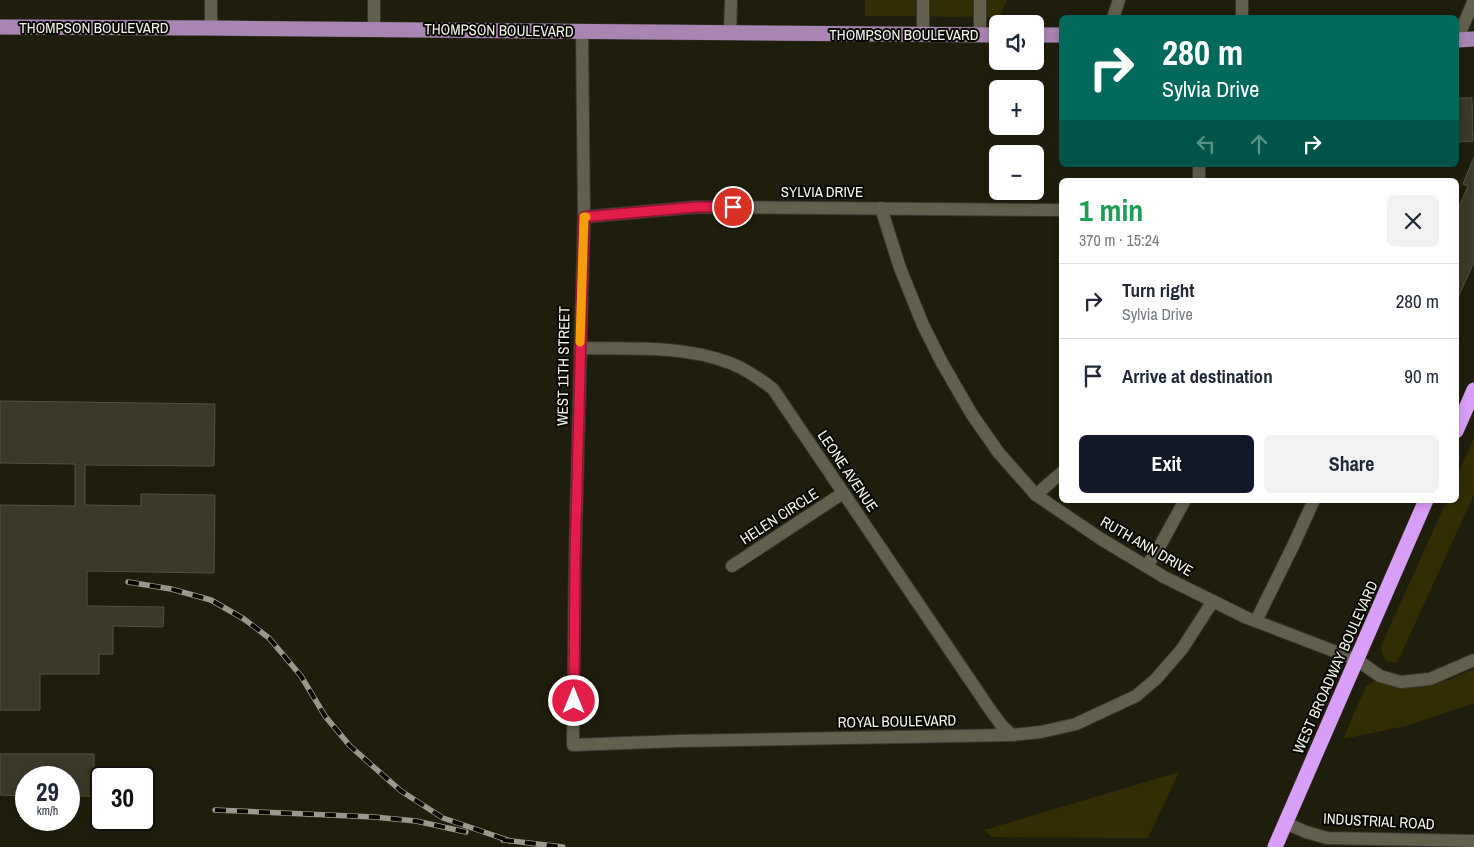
<!DOCTYPE html>
<meta charset="utf-8">
<style>
body{margin:0;font-family:"Archivo Narrow",sans-serif;background:#f2f2f3;color:#1f2937;height:100vh;display:flex;flex-direction:column;font-size:19px;white-space:nowrap}
*{box-sizing:border-box;margin:0}
p{font-size:16px;color:#747a83}
.icon{flex:none;width:28px;height:28px;fill:none;stroke:currentColor;stroke-width:2;stroke-linecap:round;stroke-linejoin:round}
.map{position:relative;flex:1;overflow:hidden}
.details{position:absolute;left:1059px;top:178px;width:400px;height:325px;display:flex;flex-direction:column;background:#fff;border-radius:8px;box-shadow:0 2px 8px #0003}
.details>*{flex:none}
.hud{position:absolute;left:1059px;top:15px;width:400px;height:152px;border-radius:8px;box-shadow:0 2px 8px #0003;background:#00695c;color:#fff;overflow:hidden}
.tools{position:absolute;left:989px;top:15px;display:grid;gap:10px}
.tools a{display:grid;place-items:center;width:55px;height:55px;border-radius:8px;background:#fff;box-shadow:0 2px 8px #0003;font-size:25px}
.speed{position:absolute;left:15px;top:766px;display:flex;gap:10px;font-size:25px;font-weight:700;text-align:center}
.speed>*{display:grid;place-content:center;width:65px;height:65px;border-radius:50%;background:#fff;box-shadow:0 2px 8px #0003;line-height:1}
.speed small{font-size:12px;font-weight:400}
.speed .limit{border:2px solid #111;border-radius:8px;background:#fff;color:#111}
.pin{position:absolute;display:grid;place-items:center;width:42px;height:42px;color:#fff;margin:-21px;border:2px solid #fff;border-radius:50%;box-shadow:0 1px 5px #0007}
.me{position:absolute;width:55px;margin:-28px;rotate:0deg;stroke-linejoin:round;filter:drop-shadow(0 0 4px #0008)}
.turn{display:flex;align-items:center;gap:18px;height:105px;padding:0 20px;font-size:22px}
.turn .icon{width:65px;height:65px;stroke-width:2.5}
.turn b{display:block;font-size:35px;line-height:42px}
.lanes{display:flex;align-items:center;height:48px;padding:0 20px;background:#0003;justify-content:center;gap:25px;direction:ltr}
.lanes .off{opacity:.35}
.round{display:grid;place-items:center;flex:none;width:52px;height:52px;border-radius:8px;background:#f2f2f3}
.summary{display:flex;align-items:center;justify-content:space-between;height:85px;padding:0 20px}
h1{font-size:30px;font-weight:700;line-height:38px;color:#1e9e55}
.primary-button{display:flex;gap:10px;margin-top:auto;padding:10px 20px}
.primary-button a{flex:1;height:58px;border-radius:8px;background:#111827;color:#fff;font-size:20px;font-weight:700;line-height:58px;text-align:center}
.primary-button a+a{background:#f2f2f3;color:#1f2937}
ul{padding:0;list-style:none}
li{display:flex;align-items:center;gap:15px;height:75px;padding:0 20px;border-top:1px solid #e0e1e3}
li div{flex:1}
li b{display:block;font-size:19px}
li em{font-style:normal}
.map>svg:first-child{display:block}
.green{fill:#322d02}
.building{fill:#3a3827;stroke:#53523f}
.lines{fill:none;stroke-linecap:round;stroke-linejoin:round}
.minor-casing{stroke:#38372e;stroke-width:14}
.major-casing{stroke:#38372e;stroke-width:16}
.highway-casing{stroke:#38372e;stroke-width:16}
.minor{stroke:#62604d;stroke-width:12}
.major{stroke:#a985b3;stroke-width:15}
.highway{stroke:#d99ef7;stroke-width:15}
.rail-casing{stroke:#99988b;stroke-width:5.5}
.rail{stroke:#080803;stroke-width:4;stroke-dasharray:11;stroke-linecap:butt}
.route-casing{stroke:#92132f;stroke-width:12}
.route{stroke:#e11d48;stroke-width:9}
.slow{stroke:#f59e0b;stroke-width:9}
.labels{text-anchor:middle;dominant-baseline:central;stroke-width:4;stroke-linejoin:round;paint-order:stroke}
.street-label{font-size:15px;fill:#f4f3e8;stroke:#080803}
</style>
<div class="map">
<svg width="1474" height="847" viewBox="0 0 1474 847">
<rect width="100%" height="100%" fill="#1f1e0d"/>
<g class="green">
<path d="M865,0h142l-7,17 -135,-1z"/>
<path d="M1474,438v57l-77,168 -11,-2 -4,-7 -1,-8 66,-146h9v-22z"/>
<path d="M1474,669v34l-68,23 -63,13 23,-53 10,-6 46,4 26,-4z"/>
<path d="M1179,772l-31,66 -156,-1 -8,-7z"/>
</g>
<g class="building">
<path d="M1456,98h16l1,43 -17,1z"/>
<path d="M1474,157v105l-18,40v-88l12,-28 -5,-2z"/>
<path d="M0,401l215,3 -1,62 -129,-1v40l56,1v-12l74,1 -1,78 -127,-2v35l77,1 -1,20 -50,-1v28h-14v20h-59v36h-40v-205l75,1v-42l-75,-1z"/>
<path d="M0,754h94v42h-25v-18h-43v18l-26,-1z"/>
</g>
<g class="lines">
<defs>
<g id="minor">
<path d="M211,0v28"/>
<path d="M1242,0v18"/>
<path d="M1113,18l6,-18"/>
<path d="M374,29v-29"/>
<path d="M582,31l2,186 -9,344 -2,184 105,-4 334,-6 29,-3 35,-8 60,-28 20,-17 26,-30 31,-48"/>
<path d="M730,33l1,-33"/>
<path d="M923,34v-34"/>
<path d="M980,35v-35"/>
<path d="M1457,40l17,-40"/>
<path d="M1199,180v-15"/>
<path d="M881,208l19,60 23,57 18,36 30,52 27,39 38,43 65,44 63,38 81,40 112,43 23,16 21,6 29,-3 44,-19"/>
<path d="M584,217l112,-10 365,3"/>
<path d="M580,348c50,1 103,-3 150,15 16,6 30,16 43,26l218,322 11,15 10,9"/>
<path d="M1036,495l25,-22"/>
<path d="M732,566l111,-73"/>
<path d="M1146,566l10,-13 29,-53"/>
<path d="M1256,621l37,-75 21,-46"/>
<path d="M1285,823l21,9 21,6 147,3"/>
</g>
<g id="major">
<path d="M0,27l211,1 787,7"/>
<path d="M1035,35h26"/>
<path d="M1456,40l18,-1"/>
</g>
<g id="highway">
<path d="M1456,431l18,-41"/>
<path d="M1275,847l151,-347"/>
</g>
</defs>
<use href="#minor" class="minor-casing"/>
<use href="#major" class="major-casing"/>
<use href="#highway" class="highway-casing"/>
<use href="#minor" class="minor"/>
<use href="#major" class="major"/>
<use href="#highway" class="highway"/>
<defs>
<g id="rail">
<path d="M128,582l43,7 40,11 33,19 25,19 32,38 24,40 25,30 51,45 42,27 67,23"/>
<path d="M215,810l159,7 42,4 50,11"/>
<path d="M503,840l60,7"/>
</g>
</defs>
<use href="#rail" class="rail-casing"/>
<use href="#rail" class="rail"/>
</g>
<g class="lines">
<defs>
<path id="route" d="M574,701l1,-140 9,-344 112,-10h37"/>
</defs>
<use href="#route" class="route-casing"/>
<use href="#route" class="route"/>
<path class="slow" d="M580,342l4,-125h2"/>
</g>
<g class="labels">
<g class="street-label">
<text x="94" y="27">THOMPSON BOULEVARD</text>
<text transform="translate(499 30) rotate(1)">THOMPSON BOULEVARD</text>
<text x="904" y="34">THOMPSON BOULEVARD</text>
<text x="822" y="191">SYLVIA DRIVE</text>
<text transform="translate(563 366) rotate(-89)">WEST 11TH STREET</text>
<text transform="translate(848 471) rotate(56)">LEONE AVENUE</text>
<text transform="translate(779 516) rotate(-33)">HELEN CIRCLE</text>
<text transform="translate(1147 546) rotate(30)">RUTH ANN DRIVE</text>
<text transform="translate(1335 667) rotate(-66)">WEST BROADWAY BOULEVARD</text>
<text transform="translate(897 721) rotate(-1)">ROYAL BOULEVARD</text>
<text transform="translate(1379 821) rotate(3)">INDUSTRIAL ROAD</text>
</g>
</g>
</svg>
<div class="tools">
<a><svg class="icon" aria-label="sound" viewBox="0 0 24 24"><path d="M4 9h4l5-4v14l-5-4H4zM17 9q2 3 0 6"/></svg></a>
<a>+</a>
<a>−</a>
</div>
<div class="speed"><div>29<small>km/h</small></div><div class="limit">30</div></div>
<div class="pin" style="left:733px;top:207px;background:#d93025"><svg class="icon" aria-label="arrive" viewBox="0 0 24 24"><path d="M6 21V4h12l-3 4 3 4H6"/></svg></div>
<svg class="me" style="left:574px;top:701px" viewBox="-20 -20 40 40"><circle r="17" fill="#e11d48" stroke="#fff" stroke-width="3"/><path d="M0-11L8 9 0 5-8 9z" fill="#fff"/></svg>
<div class="hud">
<div class="turn"><svg class="icon" aria-label="right" viewBox="0 0 24 24"><path d="M7 20v-9h11M14 6l5 5-5 5"/></svg><div><b>280 m</b>Sylvia Drive</div></div>
<div class="lanes"><svg class="icon off" aria-label="left" viewBox="0 0 24 24"><path d="M17 20v-9H6M10 6l-5 5 5 5"/></svg><svg class="icon off" aria-label="ahead" viewBox="0 0 24 24"><path d="M12 20V5M6 11l6-6 6 6"/></svg><svg class="icon" aria-label="right" viewBox="0 0 24 24"><path d="M7 20v-9h11M14 6l5 5-5 5"/></svg></div>
</div>
<section class="details">
<div class="summary"><div><h1>1 min</h1><p>370 m · 15:24</p></div><a class="round"><svg class="icon" aria-label="close" viewBox="0 0 24 24"><path d="M6 6l12 12M18 6L6 18"/></svg></a></div>
<ul>
<li><svg class="icon" aria-label="right" viewBox="0 0 24 24"><path d="M7 20v-9h11M14 6l5 5-5 5"/></svg><div><b>Turn right</b><p>Sylvia Drive</p></div><em>280 m</em></li>
<li><svg class="icon" aria-label="arrive" viewBox="0 0 24 24"><path d="M6 21V4h12l-3 4 3 4H6"/></svg><div><b>Arrive at destination</b></div><em>90 m</em></li>
</ul>
<div class="primary-button"><a>Exit</a><a>Share</a></div>
</section>
</div>
